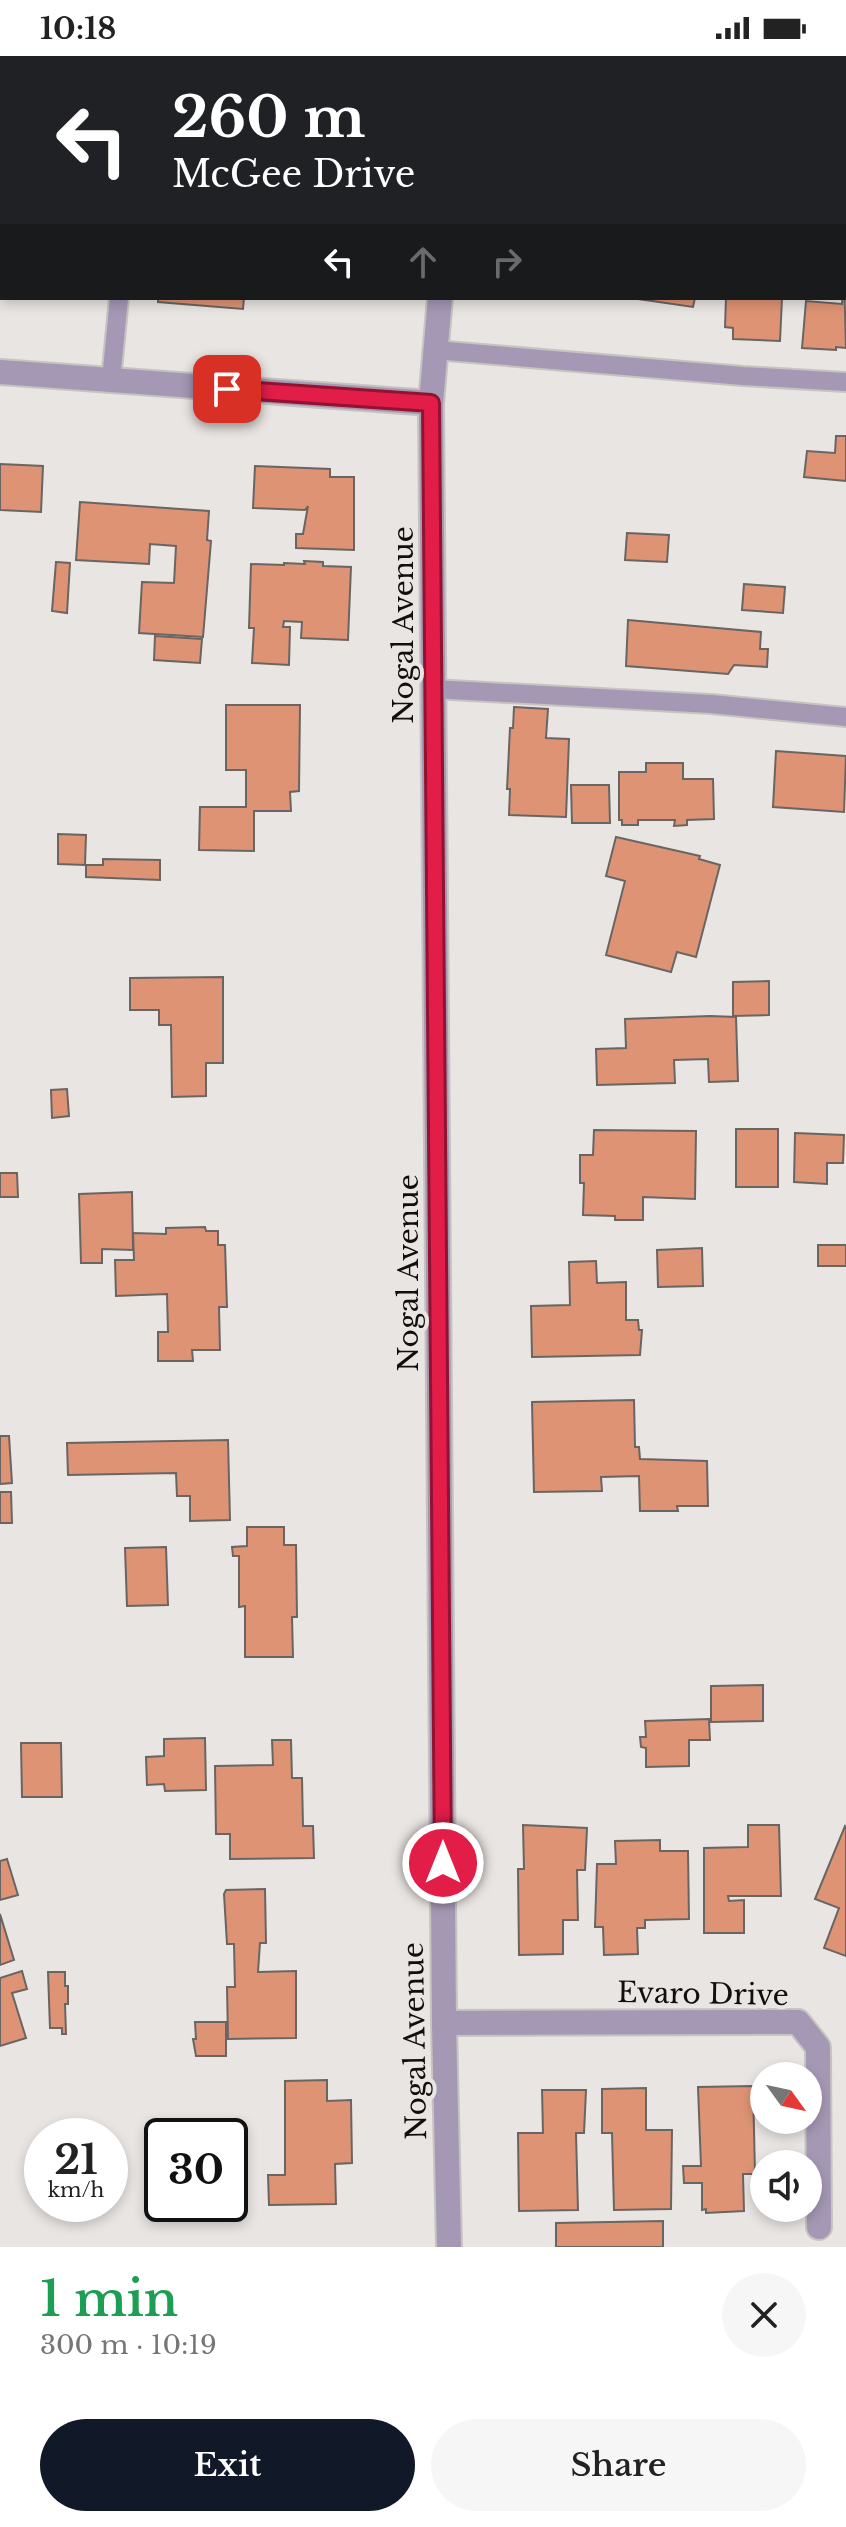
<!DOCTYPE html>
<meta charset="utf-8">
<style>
body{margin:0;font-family:"Libre Baskerville",serif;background:#f6f6f6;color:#222;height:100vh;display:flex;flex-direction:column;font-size:30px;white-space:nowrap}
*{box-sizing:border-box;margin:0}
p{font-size:26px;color:#767676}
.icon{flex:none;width:44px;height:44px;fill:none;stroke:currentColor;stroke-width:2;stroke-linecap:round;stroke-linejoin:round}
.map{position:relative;height:2191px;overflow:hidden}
.side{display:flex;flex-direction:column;background:#fff;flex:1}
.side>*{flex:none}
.top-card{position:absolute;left:0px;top:0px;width:846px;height:244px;box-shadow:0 4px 12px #0003;background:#202124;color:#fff;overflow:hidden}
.needle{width:52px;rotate:123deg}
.buttons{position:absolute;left:750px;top:2006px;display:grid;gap:16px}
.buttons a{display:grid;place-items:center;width:72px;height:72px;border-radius:50%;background:#fff;box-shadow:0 4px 12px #0003;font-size:40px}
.speed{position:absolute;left:24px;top:2062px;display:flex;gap:16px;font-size:40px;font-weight:700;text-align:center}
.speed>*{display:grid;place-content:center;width:104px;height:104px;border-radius:50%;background:#fff;box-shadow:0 4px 12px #0003;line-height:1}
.speed small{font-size:20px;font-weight:400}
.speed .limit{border:4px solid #111;border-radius:12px;background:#fff;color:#111}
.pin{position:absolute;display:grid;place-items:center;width:68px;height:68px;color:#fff;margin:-34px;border-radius:16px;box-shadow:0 4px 12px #0006}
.me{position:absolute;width:88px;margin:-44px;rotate:0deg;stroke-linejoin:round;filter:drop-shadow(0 0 6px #0008)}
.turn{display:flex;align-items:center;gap:28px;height:168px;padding:0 40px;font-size:36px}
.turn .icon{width:104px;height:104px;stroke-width:2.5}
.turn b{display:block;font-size:56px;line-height:68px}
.lanes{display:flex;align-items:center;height:76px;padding:0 40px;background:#0003;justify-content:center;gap:40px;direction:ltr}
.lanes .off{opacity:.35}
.round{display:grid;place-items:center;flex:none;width:84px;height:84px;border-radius:42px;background:#f6f6f6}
.overview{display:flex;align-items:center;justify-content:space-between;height:136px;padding:0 40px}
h1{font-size:48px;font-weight:600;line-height:60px;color:#1e9e55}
.primary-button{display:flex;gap:16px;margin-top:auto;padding:16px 40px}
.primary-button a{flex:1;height:92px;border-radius:48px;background:#111827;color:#fff;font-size:32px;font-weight:600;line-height:92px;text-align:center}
.primary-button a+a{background:#f6f6f6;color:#222}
.status{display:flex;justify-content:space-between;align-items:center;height:56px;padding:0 40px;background:#fff;direction:ltr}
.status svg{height:22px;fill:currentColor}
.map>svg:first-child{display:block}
.building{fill:#de9474;stroke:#696563;stroke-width:2}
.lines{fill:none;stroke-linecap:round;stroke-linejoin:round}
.service-casing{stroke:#c6c3c1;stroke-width:22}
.minor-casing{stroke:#c6c3c1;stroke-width:28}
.service{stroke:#a598b5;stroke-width:18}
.minor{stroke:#a598b5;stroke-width:24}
.route-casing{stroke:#92132f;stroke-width:20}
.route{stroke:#e11d48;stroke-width:14}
.labels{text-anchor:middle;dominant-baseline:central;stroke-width:8;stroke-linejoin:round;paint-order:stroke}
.street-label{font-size:28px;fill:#100f0e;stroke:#e9e5e3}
</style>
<div class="status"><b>10:18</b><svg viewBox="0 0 49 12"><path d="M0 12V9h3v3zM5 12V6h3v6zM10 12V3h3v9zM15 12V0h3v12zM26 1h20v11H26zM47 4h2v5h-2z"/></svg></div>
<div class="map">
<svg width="846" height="2191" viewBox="0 0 846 2191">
<rect width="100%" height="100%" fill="#e9e5e3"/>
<g class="building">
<path d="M844,221l2,71 -10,-1v3l-34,-2 4,-47 36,3z"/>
<path d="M158,242h86l-1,11 -85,-7z"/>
<path d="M631,242h64l-2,9z"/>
<path d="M726,242h56l-2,43 -47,-2v-11l-8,-1z"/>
<path d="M836,380h10v45l-42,-4 3,-26 28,2z"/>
<path d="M0,408l43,2 -2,46 -41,-2z"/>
<path d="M255,410l75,3v8h24v73l-58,-2v-14h7l5,-28 -3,4 -52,-2z"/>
<path d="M80,446l129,9 -2,29 4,1 -8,96 -64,-4 3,-51 32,1 2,-37 -26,-2 -1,20 -73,-4z"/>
<path d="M627,477l42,2 -2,27 -42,-2z"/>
<path d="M304,505l19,1v4l28,1 -3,73 -47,-2 1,-16 -18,-1 -1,6h7l-1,38 -37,-2 2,-35h-5l2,-64 33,1v-2l21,1z"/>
<path d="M56,506l14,1 -3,50 -15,-2z"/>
<path d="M744,528l41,3 -2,26 -41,-3z"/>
<path d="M628,564l133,12 -1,17h8l-1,18 -33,-2 -6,9 -102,-8z"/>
<path d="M155,580l47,3 -2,24 -46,-3z"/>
<path d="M226,649h74l-1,86 -9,1 1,19h-37v40l-55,-1 1,-43h46v-37h-20z"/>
<path d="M514,651l34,2 -2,29 23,1 -3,78 -57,-2 1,-26h-3l3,-61h3z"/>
<path d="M776,695l70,5 -2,56 -71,-5z"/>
<path d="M646,707h37v16h30l1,40 -27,1v5l-13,1 1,-6h-37v5h-16v-5h-3v-48h27z"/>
<path d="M571,729h38l1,38h-38z"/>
<path d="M58,778l28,1 -1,30 -27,-1z"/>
<path d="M616,781l84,19 -1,3 21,6 -24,92 -19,-5 -6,20 -65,-17 19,-74 -19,-5z"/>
<path d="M103,803l57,1v20l-74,-3v-12h17z"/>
<path d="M223,921v86h-17v33l-34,1 -1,-72h-12v-15h-29v-32z"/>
<path d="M769,925v34l-36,1v-34z"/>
<path d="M710,960l26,1 2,64 -29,1 -1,-23 -34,1 1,23 -78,2 -1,-36 30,-1 -1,-29z"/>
<path d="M67,1033l2,27 -17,2 -1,-28z"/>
<rect x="736" y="1073" width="42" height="58"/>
<path d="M594,1074l102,1 -1,68 -52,-2v23h-28v-4l-32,-1 1,-32h-4v-28h13z"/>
<path d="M795,1077l49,2 -1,28h-16v21l-33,-2z"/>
<path d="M0,1117h17l1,24h-18z"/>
<path d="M132,1136l1,58 -31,-1v14h-21l-2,-69z"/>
<path d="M205,1171l1,4h12v14h7l2,62h-8l1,43h-28l1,11h-35v-29h10l-1,-38 -51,2 -1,-36h19l-1,-27 33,1v-6z"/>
<rect x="818" y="1189" width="28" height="21"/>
<path d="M702,1192l1,38 -45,1 -1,-37z"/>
<path d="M596,1205l1,22 29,-1v38h12l1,10h3l-2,25 -108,2 -1,-51 39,-1 -1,-43z"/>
<path d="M634,1344l1,47h4l1,12 67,2 1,45h-31l1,5h-38l-1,-35 -38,1 1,14 -68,1 -2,-90z"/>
<path d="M0,1380h9l3,47 -12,1z"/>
<path d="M228,1384l2,80 -40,1v-25h-13l-1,-23 -108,2 -1,-32z"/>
<path d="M0,1436h11l1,31h-12z"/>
<path d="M247,1471h37v18h12l1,72h-5l1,40h-48v-51l-6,1v-51h-6l-1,-9 15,-1z"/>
<path d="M166,1491l2,58 -41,1 -2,-58z"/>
<path d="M763,1629v36l-52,1v-36z"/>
<path d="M709,1663l1,21h-21v26l-43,1v-19l-5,-1 -1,-10h6l-1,-16z"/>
<path d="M205,1682l1,52 -41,1 -1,-7 -17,1 -1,-28 18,-1v-17z"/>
<path d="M272,1684h19l1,38h10l1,48h10l1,32 -84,1v-25h-14l-1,-68 58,-1z"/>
<path d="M21,1687h40l1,54h-40z"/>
<path d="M523,1769l64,3 -2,42h-8l1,50h-15v34l-44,1 -1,-86h6z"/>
<path d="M748,1769h31l2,71h-53l1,5 15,-1v33h-40v-85l44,-1z"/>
<path d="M845,1770l1,1v129l-22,-8 15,-40 -24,-9z"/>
<path d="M660,1784v11h28l1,68 -44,1v8h-8l1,26 -34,1 -1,-28h-8l2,-63h19l-1,-23z"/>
<path d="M7,1803l11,36 -18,5v-39z"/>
<path d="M265,1833l1,54h-6l-2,29 38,-1v67l-68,1 -1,-52h8l-1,-43h-7l-3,-50 2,-4z"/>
<path d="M0,1858l14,46 -14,5z"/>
<path d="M22,1915l5,18 -15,4 14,45 -26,8v-68z"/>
<path d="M48,1916h17v14h3v18h-3l1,30h-4v-6h-12z"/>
<path d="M195,1966h31v34h-30l-3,-17h3z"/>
<path d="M327,2024v21l24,-1 1,63 -17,1 1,40 -67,1 -1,-30h17v-94z"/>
<path d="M753,2030l2,88h-12l1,37 -38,2v-4l-4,1v-27h-18l-1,-17h18l-3,-79z"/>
<path d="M646,2032v42h26l-1,79 -57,1 -2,-77h-10v-44z"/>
<path d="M542,2034h44l-2,43h-8l2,77 -59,1 -1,-78h25z"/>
<path d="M663,2165v26h-107v-24z"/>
</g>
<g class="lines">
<defs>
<g id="service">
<path d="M140,2l1,-2"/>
<path d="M435,294l308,26 103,6"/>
<path d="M111,324l8,-82"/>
<path d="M433,633l278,15 135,13"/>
</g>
<g id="minor">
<path d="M460,2v-2"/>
<path d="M440,242l-9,105 13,1620 5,224"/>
<path d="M0,316l431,31"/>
<path d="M444,1967l354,-1 20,25 1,180"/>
</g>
</defs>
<use href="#service" class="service-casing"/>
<use href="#minor" class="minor-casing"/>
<use href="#service" class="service"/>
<use href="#minor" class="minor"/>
</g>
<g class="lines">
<defs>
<path id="route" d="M227,333l204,14 12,1460"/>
</defs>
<use href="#route" class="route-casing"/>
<use href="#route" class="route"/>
</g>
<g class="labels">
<g class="street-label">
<text transform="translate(403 569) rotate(-90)">Nogal Avenue</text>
<text transform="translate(408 1217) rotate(-90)">Nogal Avenue</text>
<text transform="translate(703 1938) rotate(1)">Evaro Drive</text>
<text transform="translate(415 1985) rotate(-91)">Nogal Avenue</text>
</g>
</g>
</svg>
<div class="buttons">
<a><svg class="needle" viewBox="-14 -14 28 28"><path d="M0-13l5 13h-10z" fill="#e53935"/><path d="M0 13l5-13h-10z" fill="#767676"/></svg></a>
<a><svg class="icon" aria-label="sound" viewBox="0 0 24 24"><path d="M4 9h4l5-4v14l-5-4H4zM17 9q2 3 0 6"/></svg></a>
</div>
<div class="speed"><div>21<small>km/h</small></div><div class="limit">30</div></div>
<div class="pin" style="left:227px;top:333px;background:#d93025"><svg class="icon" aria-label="arrive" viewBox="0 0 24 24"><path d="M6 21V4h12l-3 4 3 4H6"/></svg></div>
<svg class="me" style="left:443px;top:1807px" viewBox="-20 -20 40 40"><circle r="17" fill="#e11d48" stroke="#fff" stroke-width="3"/><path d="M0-11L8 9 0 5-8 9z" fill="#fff"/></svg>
<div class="top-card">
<div class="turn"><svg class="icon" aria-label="left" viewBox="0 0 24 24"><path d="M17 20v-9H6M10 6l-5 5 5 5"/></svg><div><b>260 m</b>McGee Drive</div></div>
<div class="lanes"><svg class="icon" aria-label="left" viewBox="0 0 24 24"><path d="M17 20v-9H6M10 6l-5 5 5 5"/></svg><svg class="icon off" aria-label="ahead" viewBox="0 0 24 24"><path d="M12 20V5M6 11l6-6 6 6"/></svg><svg class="icon off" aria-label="right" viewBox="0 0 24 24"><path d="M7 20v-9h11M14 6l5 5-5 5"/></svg></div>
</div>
</div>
<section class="side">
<div class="overview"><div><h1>1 min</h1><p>300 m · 10:19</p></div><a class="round"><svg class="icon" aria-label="close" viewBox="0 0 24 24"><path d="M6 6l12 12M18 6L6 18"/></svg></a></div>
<div class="primary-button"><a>Exit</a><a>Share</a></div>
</section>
